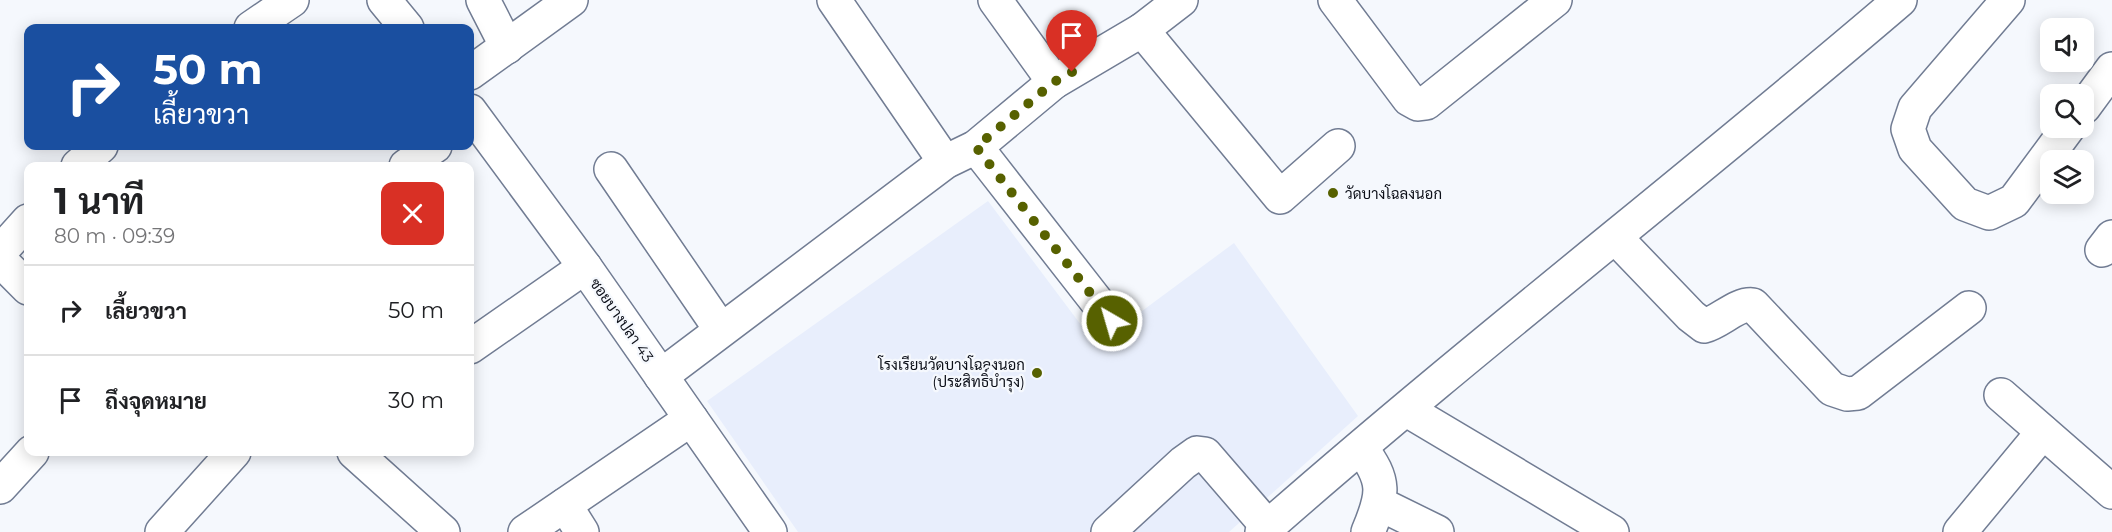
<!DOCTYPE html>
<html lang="th">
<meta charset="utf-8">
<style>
body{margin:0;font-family:Montserrat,Sarabun,sans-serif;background:#f2f2f2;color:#202124;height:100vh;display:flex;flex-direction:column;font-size:22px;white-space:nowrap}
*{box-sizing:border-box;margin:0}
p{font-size:20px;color:#757577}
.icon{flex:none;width:33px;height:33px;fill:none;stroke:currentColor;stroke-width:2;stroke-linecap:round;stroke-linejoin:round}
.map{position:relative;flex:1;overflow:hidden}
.sheet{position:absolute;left:24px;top:162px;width:450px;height:294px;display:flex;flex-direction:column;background:#fff;border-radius:12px;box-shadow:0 3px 15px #0003}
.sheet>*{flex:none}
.top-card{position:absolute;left:24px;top:24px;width:450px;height:126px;border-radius:12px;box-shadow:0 3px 15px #0003;background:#1a4fa0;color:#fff;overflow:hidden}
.tools{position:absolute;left:2040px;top:18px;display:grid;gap:12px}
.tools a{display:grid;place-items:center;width:54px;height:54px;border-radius:12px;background:#fff;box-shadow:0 3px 15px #0003;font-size:30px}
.pin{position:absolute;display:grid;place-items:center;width:51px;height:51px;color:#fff;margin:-62px -26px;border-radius:50% 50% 50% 0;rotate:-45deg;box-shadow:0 0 6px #0007}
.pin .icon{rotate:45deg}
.me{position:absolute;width:66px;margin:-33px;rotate:322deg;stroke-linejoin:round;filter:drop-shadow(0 0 4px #0008)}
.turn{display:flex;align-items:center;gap:21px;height:126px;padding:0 30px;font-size:27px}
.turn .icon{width:78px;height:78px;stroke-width:2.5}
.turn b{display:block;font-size:42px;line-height:51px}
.round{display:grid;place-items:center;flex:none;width:63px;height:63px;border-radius:12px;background:#f2f2f2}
.overview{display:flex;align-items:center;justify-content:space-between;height:102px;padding:0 30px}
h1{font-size:36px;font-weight:700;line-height:45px}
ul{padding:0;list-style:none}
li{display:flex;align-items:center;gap:18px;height:90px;padding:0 30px;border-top:2px solid #e0e0e0}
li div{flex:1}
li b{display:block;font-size:22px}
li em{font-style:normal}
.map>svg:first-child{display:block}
.built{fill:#e8eefc}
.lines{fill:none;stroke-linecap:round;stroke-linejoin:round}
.minor-casing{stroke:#717c93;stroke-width:36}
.minor{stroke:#fff;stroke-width:33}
.route{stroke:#576100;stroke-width:10;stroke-dasharray:0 18}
.poi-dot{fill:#576100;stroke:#f5f8fd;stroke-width:2}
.labels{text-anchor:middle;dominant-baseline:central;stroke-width:4.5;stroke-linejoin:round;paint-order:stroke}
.poi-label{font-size:15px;fill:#0d1019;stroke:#f5f8fd;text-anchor:start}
.street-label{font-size:15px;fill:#0d1019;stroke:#f5f8fd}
</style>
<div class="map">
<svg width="2112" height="532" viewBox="0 0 2112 532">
<rect width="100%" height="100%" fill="#f5f8fd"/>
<path class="built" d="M988,201l108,144 138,-102 124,173 -129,116h-431l-91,-131z"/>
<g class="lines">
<defs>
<g id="minor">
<path d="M384,0l23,28"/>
<path d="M483,0l24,47"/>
<path d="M834,0l111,162"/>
<path d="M995,0l59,82"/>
<path d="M1335,0l74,99 9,5 8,-1 129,-103"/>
<path d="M2008,0l-93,108 -7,21 7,20 50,55 24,9 25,-12 54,-73"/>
<path d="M251,28l41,-28"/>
<path d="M1142,30l138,167 58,-51"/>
<path d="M470,73l101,-73"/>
<path d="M2084,107l28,-38"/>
<path d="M470,111l115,156 185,265"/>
<path d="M976,147l136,174"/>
<path d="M78,166l23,-20"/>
<path d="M406,166l29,-20"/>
<path d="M611,169l110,161"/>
<path d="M1616,238l75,78 13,10c16,-4 33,-23 49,-21l79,84 15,5 11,-1 111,-85"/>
<path d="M2102,250l10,-13"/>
<path d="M0,252l28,-31"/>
<path d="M0,260l28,28"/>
<path d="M470,347l115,-80"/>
<path d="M661,376l284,-214 31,-15 78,-65 88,-52 39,-30"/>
<path d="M2001,395l111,97"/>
<path d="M1407,410l205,122"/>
<path d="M1361,448c25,33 23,46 7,84"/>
<path d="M354,452l89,80"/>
<path d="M0,487l32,-35"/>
<path d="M1380,504l57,28"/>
<path d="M565,505l17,27"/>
<path d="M162,532l72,-80"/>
<path d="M525,532l166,-113"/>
<path d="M1108,532l75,-69 14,-10 8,1 63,73"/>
<path d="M1262,532c208,-183 428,-352 638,-532"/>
<path d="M1960,532l83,-100"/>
</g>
</defs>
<use href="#minor" class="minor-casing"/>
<use href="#minor" class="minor"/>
</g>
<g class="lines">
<path class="route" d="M1072,72l-18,10 -78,65 136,174"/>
</g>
<g class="poi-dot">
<circle cx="1333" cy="193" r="6"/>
<circle cx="1037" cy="373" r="6"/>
</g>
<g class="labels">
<g class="poi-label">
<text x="1345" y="193">วัดบางโฉลงนอก</text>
<text x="1025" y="364" text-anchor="end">โรงเรียนวัดบางโฉลงนอก<tspan x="1025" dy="17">(ประสิทธิ์บำรุง)</tspan></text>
</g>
<g class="street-label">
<text transform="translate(622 320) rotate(55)">ซอยบางปลา 43</text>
</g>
</g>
</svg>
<div class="tools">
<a><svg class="icon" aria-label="sound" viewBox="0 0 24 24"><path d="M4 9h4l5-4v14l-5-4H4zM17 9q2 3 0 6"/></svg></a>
<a><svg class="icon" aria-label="search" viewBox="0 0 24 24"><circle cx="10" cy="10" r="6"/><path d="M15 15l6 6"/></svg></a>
<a><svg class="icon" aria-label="layers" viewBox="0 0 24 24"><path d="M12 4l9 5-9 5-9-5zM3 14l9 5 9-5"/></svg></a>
</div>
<div class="pin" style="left:1072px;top:72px;background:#d93025"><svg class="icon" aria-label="arrive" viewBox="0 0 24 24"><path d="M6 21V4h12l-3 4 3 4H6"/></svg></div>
<svg class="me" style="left:1112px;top:321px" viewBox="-20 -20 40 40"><circle r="17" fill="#576100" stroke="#fff" stroke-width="3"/><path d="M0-11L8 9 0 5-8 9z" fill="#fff"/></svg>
<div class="top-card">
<div class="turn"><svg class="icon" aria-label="right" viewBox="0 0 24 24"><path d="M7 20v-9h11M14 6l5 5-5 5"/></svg><div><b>50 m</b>เลี้ยวขวา</div></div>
</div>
<section class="sheet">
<div class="overview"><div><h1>1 นาที</h1><p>80 m · 09:39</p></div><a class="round" style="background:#d93025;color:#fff"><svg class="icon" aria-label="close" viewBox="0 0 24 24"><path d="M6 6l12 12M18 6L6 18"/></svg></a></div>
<ul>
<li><svg class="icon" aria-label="right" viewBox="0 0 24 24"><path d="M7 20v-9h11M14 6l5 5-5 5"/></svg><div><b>เลี้ยวขวา</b></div><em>50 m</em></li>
<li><svg class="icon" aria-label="arrive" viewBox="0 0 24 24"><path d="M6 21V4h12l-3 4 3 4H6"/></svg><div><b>ถึงจุดหมาย</b></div><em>30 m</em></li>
</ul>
</section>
</div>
